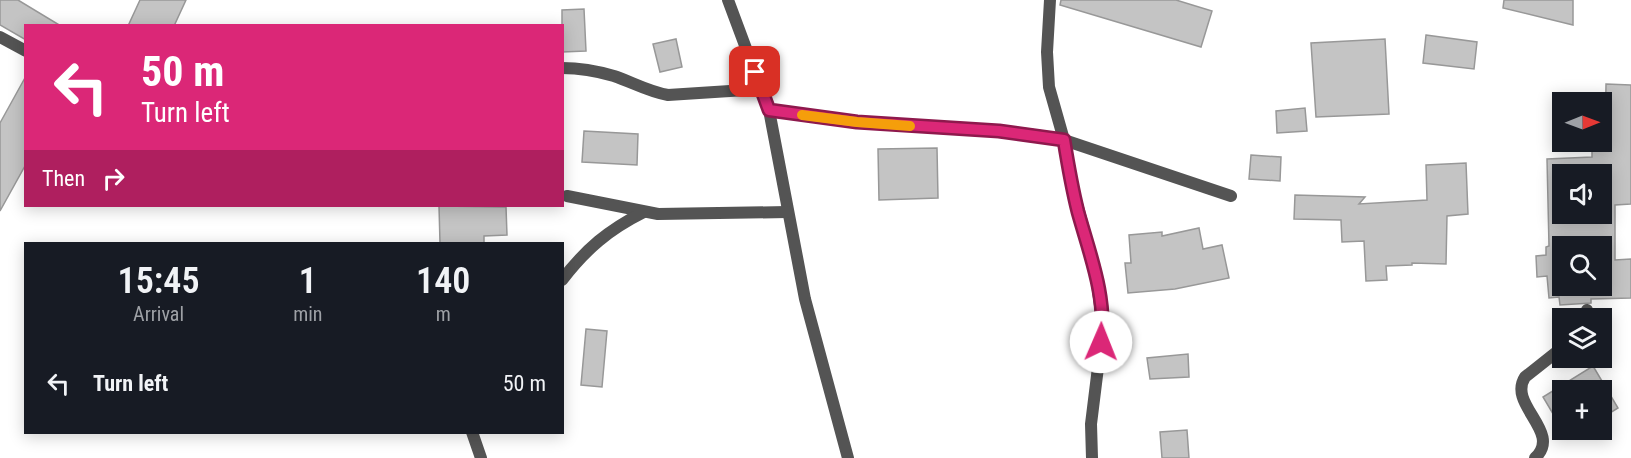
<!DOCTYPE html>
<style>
body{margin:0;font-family:"Roboto Condensed",sans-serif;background:#242831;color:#f1f3f6;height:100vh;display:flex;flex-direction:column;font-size:22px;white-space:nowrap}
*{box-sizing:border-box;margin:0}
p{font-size:20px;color:#9ea1a6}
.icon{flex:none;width:33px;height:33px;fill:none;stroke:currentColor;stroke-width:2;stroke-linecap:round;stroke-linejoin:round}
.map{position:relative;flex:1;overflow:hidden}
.sheet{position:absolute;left:24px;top:242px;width:540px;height:192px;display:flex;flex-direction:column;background:#171b24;border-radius:0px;box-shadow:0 3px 15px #0003}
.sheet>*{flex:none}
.banner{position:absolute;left:24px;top:24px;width:540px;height:183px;border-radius:0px;box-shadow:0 3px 15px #0003;background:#db2777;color:#fff;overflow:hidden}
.needle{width:39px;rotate:89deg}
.tools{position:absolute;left:1552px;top:92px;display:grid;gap:12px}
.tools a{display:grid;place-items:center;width:60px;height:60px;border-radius:0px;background:#171b24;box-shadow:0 3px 15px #0003;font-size:30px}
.pin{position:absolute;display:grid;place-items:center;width:51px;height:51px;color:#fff;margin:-26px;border-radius:12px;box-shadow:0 3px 9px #0006}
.me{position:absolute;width:66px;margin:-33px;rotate:1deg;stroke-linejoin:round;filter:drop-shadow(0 0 4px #0008)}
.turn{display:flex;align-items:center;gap:21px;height:126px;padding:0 18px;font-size:27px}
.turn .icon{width:78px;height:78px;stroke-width:2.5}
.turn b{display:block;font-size:42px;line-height:51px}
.then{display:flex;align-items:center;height:57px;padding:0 18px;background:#0003;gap:12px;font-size:22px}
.eta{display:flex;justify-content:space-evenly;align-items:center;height:102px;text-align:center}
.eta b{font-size:36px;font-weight:600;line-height:42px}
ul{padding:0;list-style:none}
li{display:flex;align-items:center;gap:18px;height:78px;padding:0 18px}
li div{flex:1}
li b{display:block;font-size:22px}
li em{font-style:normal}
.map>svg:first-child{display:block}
.building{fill:#c4c4c4;stroke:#989898;stroke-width:1.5;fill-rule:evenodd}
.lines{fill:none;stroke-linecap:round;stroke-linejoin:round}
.street{stroke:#545454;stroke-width:12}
.route-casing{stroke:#8e194d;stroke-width:15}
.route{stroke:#db2777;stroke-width:10}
.slow{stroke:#f59e0b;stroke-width:10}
</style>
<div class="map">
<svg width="1631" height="458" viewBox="0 0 1631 458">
<rect width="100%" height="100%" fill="#fff"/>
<g class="building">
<path d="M0,0h18l43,26h-35v14l-26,-15z"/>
<path d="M140,0h46l-12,26h-46z"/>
<path d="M1061,0h115l36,11 -11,36 -141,-42z"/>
<path d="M1504,0h69v25l-70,-17z"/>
<path d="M584,9l2,42 -24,1v-42z"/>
<path d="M1426,35l51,7 -3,27 -51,-6z"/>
<path d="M676,39l6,28 -22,5 -7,-28z"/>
<path d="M1385,39l4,75 -73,3 -5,-74z"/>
<path d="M26,76v88l-26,47v-88z"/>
<path d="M1606,84l25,1v119l-16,1v55l16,-1v39l-40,1v4l-31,2 -1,-8 -10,1 -2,-22 -10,1 -1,-21 10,-1v-8l3,-1 -2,-87 45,-2v-8h13zM1563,174h39v39h-39zM1563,246h39v39h-39z"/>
<path d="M1305,108l2,23 -30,2 -1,-22z"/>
<path d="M584,131l54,3 -1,31 -55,-3z"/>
<path d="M937,148l1,50 -59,2 -1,-51z"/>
<path d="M1251,155l30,2 -1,24 -31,-2z"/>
<path d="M1466,163l2,51 -21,2 -1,48 -34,-1v2l-26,1 1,14 -21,1 -2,-40 -22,1 -1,-22 -47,-1 1,-24 70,2 -6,7 68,-4 -1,-35z"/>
<path d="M439,206l67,1 1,28 -23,1v7h-44z"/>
<path d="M1199,228l4,21 19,-4 7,33 -54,11 -47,4 -3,-30h6l-2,-28 33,-3v4z"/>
<path d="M586,329l21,2 -5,56 -21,-2z"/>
<path d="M1188,354l1,23 -39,2 -3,-21z"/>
<path d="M1593,366l25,42 -16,10v-28h-39v39h22l-17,10 -25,-42z"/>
<path d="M1187,430l2,28h-27l-2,-26z"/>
</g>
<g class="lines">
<g class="street">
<path d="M728,0l41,110 36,189 43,159"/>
<path d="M1050,0l-3,52 2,35 15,53 6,38 25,92 8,57 -12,97 1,34"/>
<path d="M0,37l26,14"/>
<path d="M562,68c18,0 35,3 52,8 18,6 35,16 54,19l93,-6"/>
<path d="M769,110c30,4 60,10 90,12 68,6 138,4 205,18l167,56"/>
<path d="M567,196l91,18 129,-2"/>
<path d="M562,280c24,-31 46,-50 82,-68"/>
<path d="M1586,318l1,-8"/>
<path d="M472,432l9,26"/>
<path d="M1535,458c28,-26 -28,-53 -10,-81l38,-30"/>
</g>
</g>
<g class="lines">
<defs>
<path id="route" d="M755,72l14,38 88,12 142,9 65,9c4,25 8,48 14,72 12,43 29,86 23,130"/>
</defs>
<use href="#route" class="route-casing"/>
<use href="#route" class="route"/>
<path class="slow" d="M802,115l55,7 53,4"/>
</g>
</svg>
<div class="tools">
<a><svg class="needle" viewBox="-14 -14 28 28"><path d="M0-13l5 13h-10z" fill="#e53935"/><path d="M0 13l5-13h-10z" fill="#9ea1a6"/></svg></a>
<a><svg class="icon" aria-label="sound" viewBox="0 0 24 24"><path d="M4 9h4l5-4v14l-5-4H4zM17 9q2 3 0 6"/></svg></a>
<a><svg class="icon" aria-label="search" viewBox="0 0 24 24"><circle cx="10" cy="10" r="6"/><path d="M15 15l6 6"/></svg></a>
<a><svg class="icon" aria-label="layers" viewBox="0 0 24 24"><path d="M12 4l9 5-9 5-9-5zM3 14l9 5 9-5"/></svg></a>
<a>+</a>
</div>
<div class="pin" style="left:755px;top:72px;background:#d93025"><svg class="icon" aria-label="arrive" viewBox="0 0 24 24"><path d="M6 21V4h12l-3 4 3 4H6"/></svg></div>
<svg class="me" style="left:1101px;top:342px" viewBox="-20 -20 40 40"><circle r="19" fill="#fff"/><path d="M0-13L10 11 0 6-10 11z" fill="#db2777"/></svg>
<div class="banner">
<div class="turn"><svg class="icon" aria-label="left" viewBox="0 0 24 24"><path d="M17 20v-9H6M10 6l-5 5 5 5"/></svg><div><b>50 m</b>Turn left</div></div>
<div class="then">Then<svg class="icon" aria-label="right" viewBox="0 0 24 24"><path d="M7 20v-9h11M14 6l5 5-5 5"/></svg></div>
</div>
<section class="sheet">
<div class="eta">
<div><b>15:45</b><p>Arrival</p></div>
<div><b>1</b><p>min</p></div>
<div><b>140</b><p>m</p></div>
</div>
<ul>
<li><svg class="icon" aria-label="left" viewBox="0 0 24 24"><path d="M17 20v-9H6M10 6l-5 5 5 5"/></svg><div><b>Turn left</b></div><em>50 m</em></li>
</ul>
</section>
</div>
